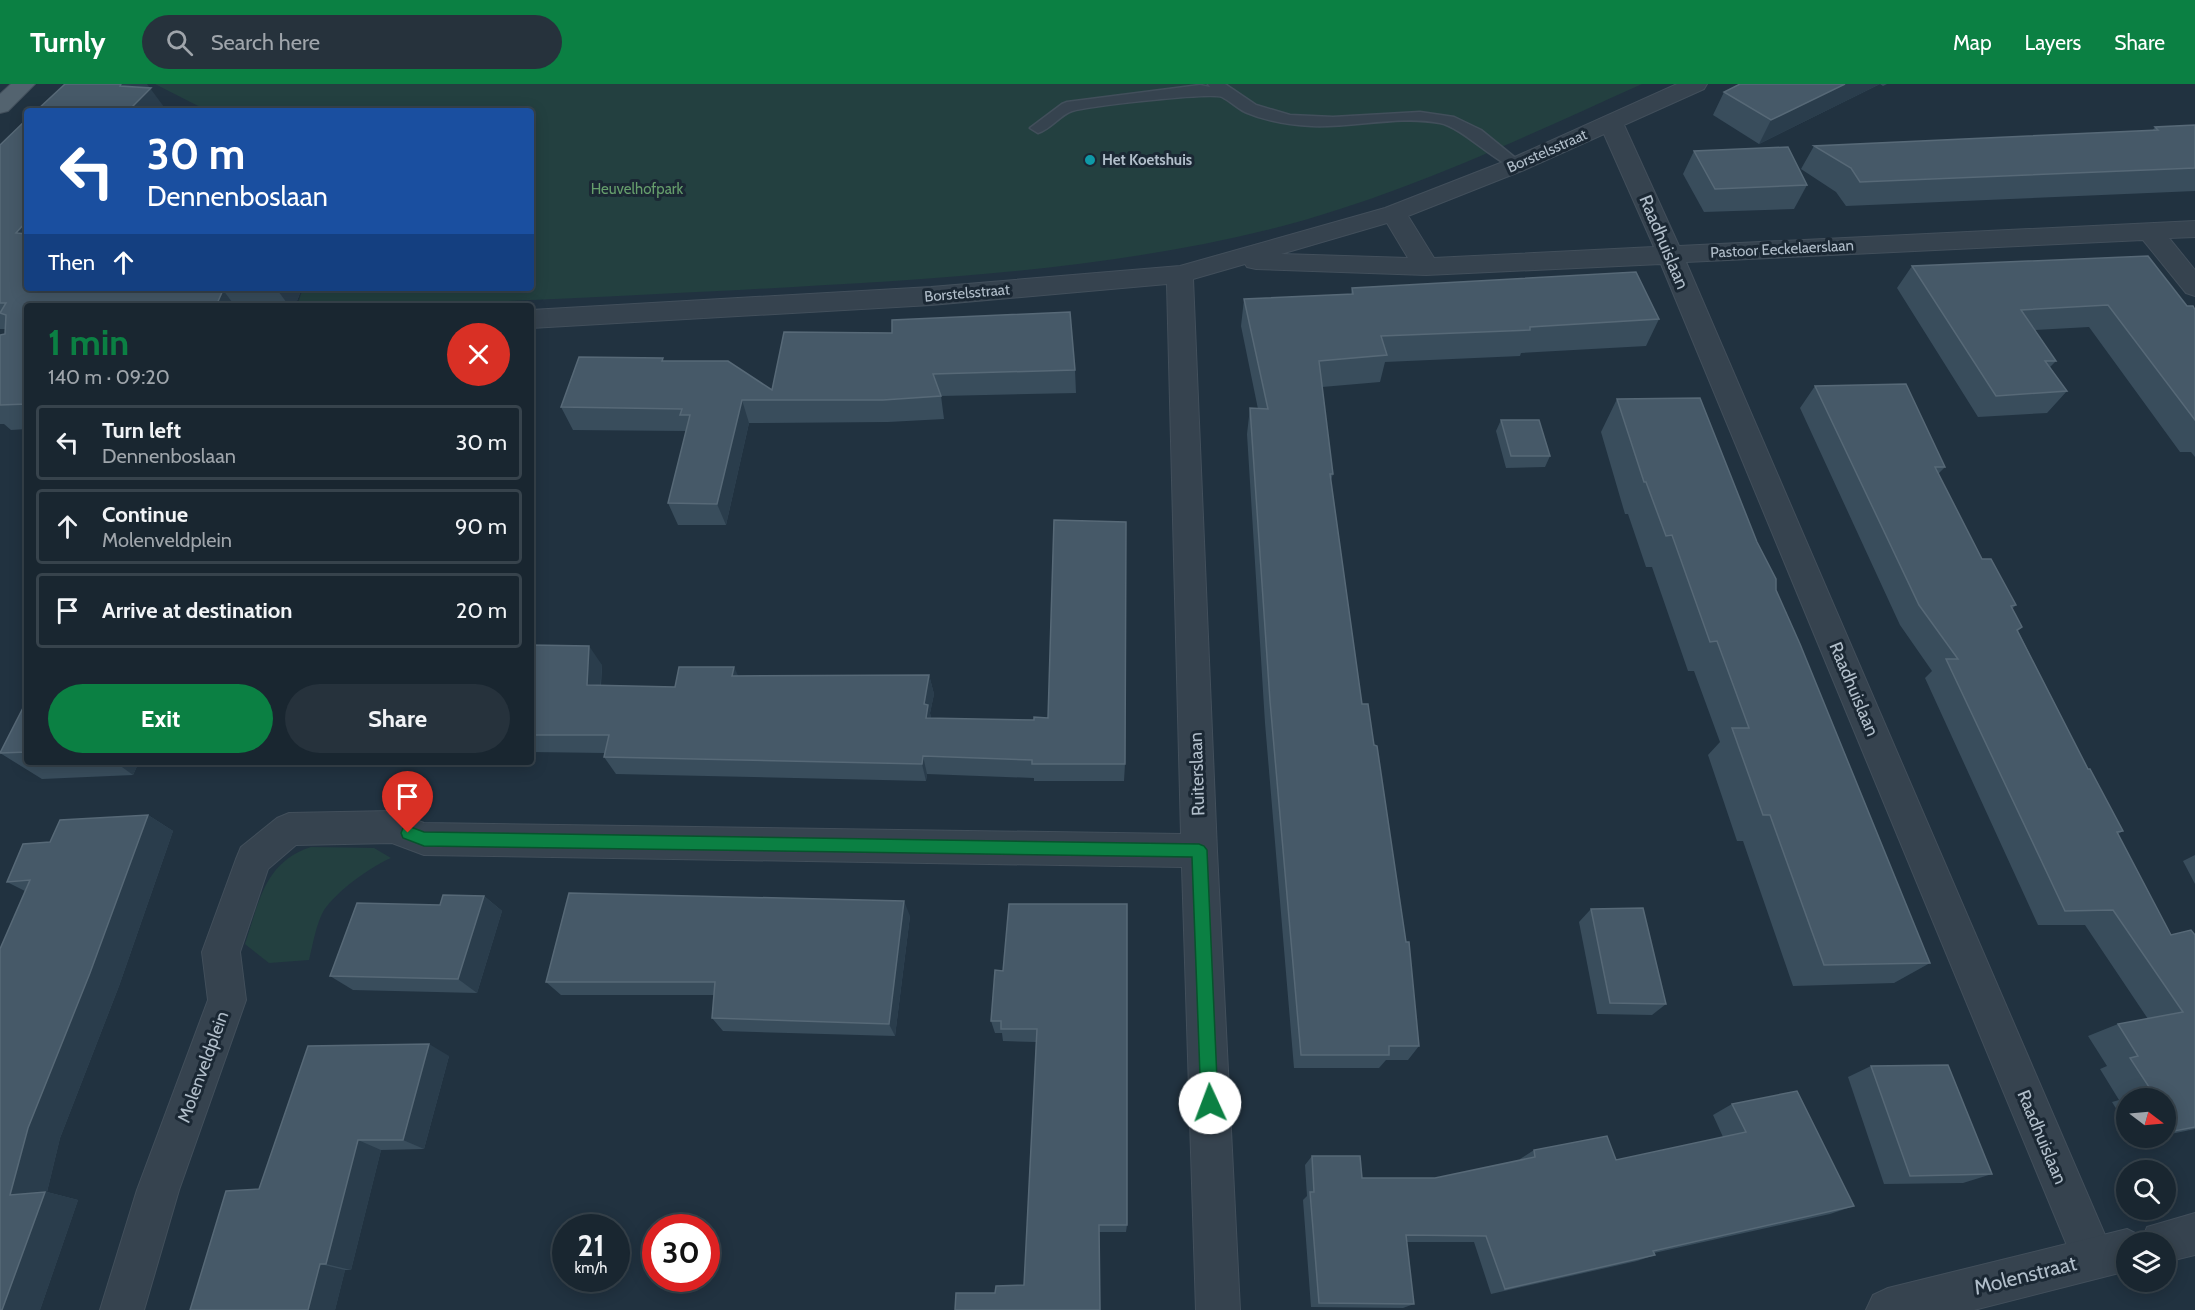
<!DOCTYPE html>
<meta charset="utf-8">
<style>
body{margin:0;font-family:Cabin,sans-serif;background:#26323c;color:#f1f3f6;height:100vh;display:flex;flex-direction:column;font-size:22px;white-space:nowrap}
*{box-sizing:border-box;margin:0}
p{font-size:20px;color:#9fa5ab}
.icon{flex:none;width:33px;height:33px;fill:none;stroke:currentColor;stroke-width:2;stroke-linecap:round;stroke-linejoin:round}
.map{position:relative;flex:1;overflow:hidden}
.side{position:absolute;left:24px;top:219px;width:510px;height:462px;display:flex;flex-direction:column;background:#192630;border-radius:6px;box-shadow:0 3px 15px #0003,0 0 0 2px #37434c}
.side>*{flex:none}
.hud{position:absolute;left:24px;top:24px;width:510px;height:183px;border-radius:6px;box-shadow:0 3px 15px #0003,0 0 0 2px #37434c;background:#1a4fa0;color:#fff;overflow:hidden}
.needle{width:39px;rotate:106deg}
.tools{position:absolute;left:2116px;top:1004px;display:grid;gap:12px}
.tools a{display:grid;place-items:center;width:60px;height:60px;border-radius:50%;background:#192630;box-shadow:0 3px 15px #0003,0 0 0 2px #37434c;font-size:30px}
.speed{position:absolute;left:552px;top:1130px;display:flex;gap:12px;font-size:30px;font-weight:700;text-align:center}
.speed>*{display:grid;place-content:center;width:78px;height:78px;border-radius:50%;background:#192630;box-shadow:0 3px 15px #0003,0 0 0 2px #37434c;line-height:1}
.speed small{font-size:15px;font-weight:400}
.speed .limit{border:9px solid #d22;background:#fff;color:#111}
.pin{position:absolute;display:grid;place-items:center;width:51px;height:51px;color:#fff;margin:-62px -26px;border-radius:50% 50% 50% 0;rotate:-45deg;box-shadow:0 0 6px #0007}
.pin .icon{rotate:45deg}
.me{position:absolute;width:66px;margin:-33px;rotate:358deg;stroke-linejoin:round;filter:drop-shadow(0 0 4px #0008)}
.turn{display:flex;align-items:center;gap:21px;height:126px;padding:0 24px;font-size:27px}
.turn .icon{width:78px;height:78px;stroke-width:2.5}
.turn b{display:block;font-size:42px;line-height:51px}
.then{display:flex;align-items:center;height:57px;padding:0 24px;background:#0003;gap:12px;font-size:22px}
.round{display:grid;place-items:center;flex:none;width:63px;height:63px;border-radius:32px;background:#26323c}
.overview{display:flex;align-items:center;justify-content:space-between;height:102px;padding:0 24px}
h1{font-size:36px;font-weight:700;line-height:45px;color:#0b8043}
.button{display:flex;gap:12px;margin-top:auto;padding:12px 24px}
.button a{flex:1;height:69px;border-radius:36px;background:#0b8043;color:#fff;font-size:24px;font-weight:700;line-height:69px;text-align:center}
.button a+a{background:#26323c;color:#f1f3f6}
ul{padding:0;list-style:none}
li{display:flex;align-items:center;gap:18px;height:75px;margin:0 12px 9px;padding:0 12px;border:3px solid #37434c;border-radius:6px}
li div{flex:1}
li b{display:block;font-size:22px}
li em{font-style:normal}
header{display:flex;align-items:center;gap:36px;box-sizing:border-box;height:84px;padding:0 30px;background:#0b8043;color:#fff}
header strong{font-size:28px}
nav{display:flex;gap:33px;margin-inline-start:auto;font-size:21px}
.search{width:420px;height:54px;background:#26323c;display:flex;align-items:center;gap:15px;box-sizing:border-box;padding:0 21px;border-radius:33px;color:#9fa5ab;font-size:22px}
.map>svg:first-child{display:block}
.green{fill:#234040}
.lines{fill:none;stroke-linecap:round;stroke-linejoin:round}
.service-casing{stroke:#424f5b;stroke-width:3}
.minor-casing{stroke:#424f5b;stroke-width:2}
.tertiary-casing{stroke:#424f5b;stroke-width:2}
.primary-casing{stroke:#424f5b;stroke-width:2}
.service{fill:#36434f;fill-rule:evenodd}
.minor{fill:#36434f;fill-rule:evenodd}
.tertiary{fill:#36434f;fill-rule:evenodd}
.primary{fill:#53636f;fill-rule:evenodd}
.wall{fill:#394d5c}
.shaded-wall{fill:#2a3d4c}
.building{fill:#465968;stroke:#576977;stroke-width:1.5}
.route{fill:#0b8043;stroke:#07532c;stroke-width:1.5}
.culture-dot{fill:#0f9aa8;stroke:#1b2834;stroke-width:2}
.labels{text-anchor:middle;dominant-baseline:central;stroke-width:6;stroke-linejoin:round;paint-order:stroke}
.far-street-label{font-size:15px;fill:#b1beca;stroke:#1b2834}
.far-poi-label{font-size:15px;font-weight:bold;fill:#b1beca;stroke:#1b2834;text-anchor:start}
.far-park-label{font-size:15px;fill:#669e6c;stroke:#1b2834}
.street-label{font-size:18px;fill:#b1beca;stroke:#1b2834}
.near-street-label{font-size:21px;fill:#b1beca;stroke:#1b2834}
</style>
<header>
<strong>Turnly</strong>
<div class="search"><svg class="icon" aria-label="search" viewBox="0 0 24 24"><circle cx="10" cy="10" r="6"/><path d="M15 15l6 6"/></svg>Search here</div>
<nav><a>Map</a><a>Layers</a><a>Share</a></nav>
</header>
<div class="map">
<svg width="2195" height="1226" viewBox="0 0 2195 1226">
<rect width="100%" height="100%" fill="#213240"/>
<g class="green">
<path d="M155,0h1487c-120,54 -239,111 -367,144 -175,44 -357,52 -536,62 -147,7 -295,16 -442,16l6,-18h228v-177h-323z"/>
<path d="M311,763l63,1 17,10c-21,9 -54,33 -67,52 -8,14 -11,34 -15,50l-40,3 -24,-19c14,-41 19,-82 66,-97z"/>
</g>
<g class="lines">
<defs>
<path id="service" d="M1208,0h17l31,21 34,10 43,2 87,-5 34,5 27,13 43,35 -2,3c-17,5 -57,-40 -82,-45 -42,-8 -86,5 -128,3 -22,-1 -46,-5 -67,-14 -8,-4 -15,-11 -23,-15 -11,-5 -134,9 -150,14 -12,4 -21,18 -34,22l-8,-5 32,-24 5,-2 133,-17 10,2z"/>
<path id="minor" d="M1677,0h30l-3,5 -80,36 55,121 516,-25v16l-26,1 26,32v26l-9,-3 -43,-53 -457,22 422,980 6,15 -6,15 -15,6 -15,-6 -417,-1008 -235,11 -170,-6 -9,-2 -2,-3 -52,15 24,572 23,459h-44l-14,-443 -758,-12 -32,-12 -96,2 -28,24 -28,83 6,48 -67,190 -35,120h-44l37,-120 71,-190 -6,-48 34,-93 5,-12 36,-29 12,-5 103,-2 32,12 757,11 -14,-550 -236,21 -400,23v-18l400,-23 249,-21 205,-58 123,-48zM1604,50l50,113 -220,11 -26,-42 116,-46zM1387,139l21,35 -127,-4z"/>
<path id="tertiary" d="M2195,1129v42l-29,7v-20h-39v29l-153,39h-108l7,-15 15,-7 239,-59 16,8 4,-10z"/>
<path id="primary" d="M11,0h24l-27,27 -8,2v-19z"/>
</defs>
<use href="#service" class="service-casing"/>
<use href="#minor" class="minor-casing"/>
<use href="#tertiary" class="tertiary-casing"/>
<use href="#primary" class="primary-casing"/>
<use href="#service" class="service"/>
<use href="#minor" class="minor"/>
<use href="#tertiary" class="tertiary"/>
<use href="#primary" class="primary"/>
</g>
<g class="wall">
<path d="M1740,0h147l-4,2 -3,-2 -121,60 -46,-29 11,-23z"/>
<path d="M2195,41v66l-349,15 -10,-14 -35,-23 13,-23 338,-15 3,-4z"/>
<path d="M0,61l27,143h275l-7,18h-268v123l-16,1 -7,-6h-4v-89l5,-1v-5h-5z"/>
<path d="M1694,67l113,34 -13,24 -90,3 -21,-38z"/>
<path d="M1912,182l275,40 8,4v147l-4,-5h-11l-91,-125 -54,3 21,31 -6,6 17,24 -20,22 -69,4 -81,-129z"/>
<path d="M1352,204l307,31 -13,27 -125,7 -1,3 -135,6 -5,20 -58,5 11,87 -2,6 31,224 57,342 -11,14h-22l-7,8h-85l-29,-345 -18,-289 3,-26 8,1 -17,-83 3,-27 107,-5z"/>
<path d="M784,248l291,38 1,23 -135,3 3,23 -56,3 -139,1 -23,102h-48l-10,-22 18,-72 -113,-1 -12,-23 104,-46 107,29z"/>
<path d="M1815,302l130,81 -7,7 44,85 34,46 -4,4 10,18 -4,4 70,138 35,62 -5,3 53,101h24v194l-29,6v-37h-39v28l-15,-24 7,-2 -19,-31 7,-3 -19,-30 30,-12 30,-5 -63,-94h-47l-113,-247 7,-7 -32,-46 -100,-217z"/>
<path d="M1617,315l159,191 154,373 -36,20 -101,3 -50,-145h-6l-29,-86 12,-13 -26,-71h-6l-36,-104h-6l-18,-53h-3l-24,-82z"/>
<path d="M1501,336l49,36 -5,11 -39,1 -10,-37z"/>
<path d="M531,561l71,20 -1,20 74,2 63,-11 191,-1 5,19 -4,19 1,5 194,46 -1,17h-90v-3l-107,-4 -1,7 -310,-7 -12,-17 1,-4 -74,-1z"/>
<path d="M27,616v62h112l-6,13 -91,4 -42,-26z"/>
<path d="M148,731l25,16 -54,155 -59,152 -13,54 31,8 -38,110 -15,-419 -18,-9 43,-40z"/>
<path d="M2195,771v29l-12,-23z"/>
<path d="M484,812l18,15 -25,82 -124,-3 -23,-14z"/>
<path d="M1009,820l118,321 -1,7h-27l1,78 -105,-17 29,-8 12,-243 -33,-1 -1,-8h-7l-4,-12 12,-50z"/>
<path d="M1591,825l75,95 -14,11 -55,-1 -18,-92z"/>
<path d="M910,832l-15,120 -172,-5 -11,-13 2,-23h-153l-15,-13z"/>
<path d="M449,972l-25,93 -43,1 -30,120h-6l-10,40h-145l69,-121z"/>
<path d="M1871,982l121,108 -29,9 -79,1 -36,-107z"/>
<path d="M1732,1020l122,102 -24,8 -176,39 1,2 -18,6 -146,33 -17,-52h-67l7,62 -11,4 -92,-1 -8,-107 4,-4 -2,-31 7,-9 50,22h73l85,-18v-1l14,-9 82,10 107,-23 -10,-22z"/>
<path d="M2134,1053h23l-20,4z"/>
</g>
<g class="shaded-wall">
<path d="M121,0h26l20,27h-39l-8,-25z"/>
<path d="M1845,0h35l-121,60 12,-24z"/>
<path d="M27,137v25l-11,-13z"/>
<path d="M276,204h26l-7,18h-6z"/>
<path d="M223,206l12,16h-19z"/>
<path d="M742,316l7,23 -23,102 -9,-21z"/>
<path d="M589,562l13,19 -3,38 -12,-18z"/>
<path d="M734,583l9,19 -11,-10z"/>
<path d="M929,591l5,19 -4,19 2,10 -1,14 -7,-33z"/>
<path d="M923,672l4,18 -1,7 -4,-17z"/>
<path d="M115,678h24l-6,13z"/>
<path d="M148,731l25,16 -54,155 -59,152 -13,54 31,8 -38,110h-38l8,-115 18,-67z"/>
<path d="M484,812l18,15 -25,82 -19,-14z"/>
<path d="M904,817l6,15 -15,120 -6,-12z"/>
<path d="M429,960l20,12 -25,93 -21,-9z"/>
<path d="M358,1056l23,10 -30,120 -25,-6z"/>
<path d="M320,1180l25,6 -10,40h-27z"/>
</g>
<g class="building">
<path d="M65,0h56l-1,2 31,2 -23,23h-92z"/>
<path d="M1740,0h105l-74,36 -47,-28z"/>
<path d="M27,35v102l-11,12 11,1v54h228l-32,2 -7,16h-189v98l-27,1v-70l5,-1 1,-19 -6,-2 6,-10h-6v-158z"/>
<path d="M2195,41v43l-335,14 -9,-14 -37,-22 344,-16 -3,-3z"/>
<path d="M1788,63l19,38 -92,4 -21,-38z"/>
<path d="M2148,172l39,50h6l2,4v110l-87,-115 -87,5 35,51h-11l22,30 -71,5 -84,-130z"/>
<path d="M1636,188l23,47 -129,8v3l-149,6 6,19 -68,6 14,113h-3l32,230h6l6,41 3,1 29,196h3l10,104h-30v9h-88l-31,-354 -20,-293 18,1 -24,-110 109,-5 -1,-6z"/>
<path d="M1070,228l5,58 -142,4 8,22 -58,4h-141l-25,104 -49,-1 22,-88h-10l2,-6 -121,-2 18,-50 84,1 -1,3h66l44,29 12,-58 108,1v-13z"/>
<path d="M1906,300l39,83h-10l47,92h9l25,46 -5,1 11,21 -5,3 71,139h2l33,62 -6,1 54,103 20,-5 4,5v192l-26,5 -3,-5v-29h-19l-4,-6 8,-2 -21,-32 8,-2 -20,-32 65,-12 -70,-102 -48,1 -119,-252h12l-39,-54 -104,-219z"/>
<path d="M1700,314l57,144 19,37v11l24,54 130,319 -106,2 -54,-150h-7l-31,-87h17l-32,-87 -7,1 -38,-107 -6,1 -20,-54h-2l-27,-83z"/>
<path d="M1501,336h38l11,36h-39z"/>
<path d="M1054,436l72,2 -1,242h-93v-4l-109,-4 -1,8 -318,-7 5,-22h-78v-90l58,1 -2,39 88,2 4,-20h55l-2,9 197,-1 -5,29 4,1 -2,13 108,2v-3l14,1z"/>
<path d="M27,616v52l-27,1z"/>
<path d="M148,731l-58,158 -62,155 -18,67 35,-3 -43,118h-2v-361l30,-69 -23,2 16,-38 27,-2 10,-22z"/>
<path d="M569,809l335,8 -15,123 -177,-6 3,-36h-169z"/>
<path d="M443,811l41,1 -26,83 -128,-3 27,-73 83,2z"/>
<path d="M1009,820h118v321h-28l1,85h-145l1,-17h39l1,-7 28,-1 13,-256h-36v-8h-10l4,-51 8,1z"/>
<path d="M1643,824l23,96 -56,-1 -19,-94z"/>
<path d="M429,960l-26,96h-45l-32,124h-6l-12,46h-118l36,-119 33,-2 49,-143z"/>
<path d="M1948,981l44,109 -82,2 -39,-110z"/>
<path d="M1797,1007l57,115 -201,45 2,4 -150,34 -19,-53 -80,-1 8,69 -95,-1 -9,-111h4l-2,-36h48l2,22h73l100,-21 -1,-7 73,-14 9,24 130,-28 -14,-28z"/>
</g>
<path class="route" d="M408,742l16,6 775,12 5,2 3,4 11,253 -2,6 -6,3 -6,-3 -3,-6 -9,-246 -768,-11 -21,-8 -2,-5 2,-5z"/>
<circle class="culture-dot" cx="1090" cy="76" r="6"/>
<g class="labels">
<g class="far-street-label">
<text transform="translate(1547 67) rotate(-24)">Borstelsstraat</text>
<text transform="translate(1782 165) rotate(-3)">Pastoor Eeckelaerslaan</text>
<text transform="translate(967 209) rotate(-5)">Borstelsstraat</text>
</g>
<g class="far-poi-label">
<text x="1102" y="76">Het Koetshuis</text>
</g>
<g class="far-park-label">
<text x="637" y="105">Heuvelhofpark</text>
</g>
<g class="street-label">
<text transform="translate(1664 158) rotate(67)">Raadhuislaan</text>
<text transform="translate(1854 605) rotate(67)">Raadhuislaan</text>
<text transform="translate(1197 690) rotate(-92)">Ruiterslaan</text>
<text transform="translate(203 983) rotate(-70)">Molenveldplein</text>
<text transform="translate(2042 1053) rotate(67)">Raadhuislaan</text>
</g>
<g class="near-street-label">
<text transform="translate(2025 1191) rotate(-14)">Molenstraat</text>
</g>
</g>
</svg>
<div class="tools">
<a><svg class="needle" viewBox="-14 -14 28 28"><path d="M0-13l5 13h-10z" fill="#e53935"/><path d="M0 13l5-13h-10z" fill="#9fa5ab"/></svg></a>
<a><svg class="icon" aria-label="search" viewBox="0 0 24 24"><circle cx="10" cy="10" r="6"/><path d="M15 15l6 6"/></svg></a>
<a><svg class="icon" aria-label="layers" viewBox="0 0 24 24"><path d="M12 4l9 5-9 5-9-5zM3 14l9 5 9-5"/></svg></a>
</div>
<div class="speed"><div>21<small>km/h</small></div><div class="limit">30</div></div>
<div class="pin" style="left:408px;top:749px;background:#d93025"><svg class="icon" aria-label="arrive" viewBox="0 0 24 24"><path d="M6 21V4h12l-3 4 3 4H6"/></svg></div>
<svg class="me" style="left:1210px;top:1019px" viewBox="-20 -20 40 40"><circle r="19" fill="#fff"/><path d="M0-13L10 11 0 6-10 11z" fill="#0b8043"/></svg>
<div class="hud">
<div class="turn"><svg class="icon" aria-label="left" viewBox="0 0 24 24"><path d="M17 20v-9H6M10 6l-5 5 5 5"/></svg><div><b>30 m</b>Dennenboslaan</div></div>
<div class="then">Then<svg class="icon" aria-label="ahead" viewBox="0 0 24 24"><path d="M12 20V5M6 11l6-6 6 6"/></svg></div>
</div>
<section class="side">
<div class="overview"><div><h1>1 min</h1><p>140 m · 09:20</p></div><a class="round" style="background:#d93025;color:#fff"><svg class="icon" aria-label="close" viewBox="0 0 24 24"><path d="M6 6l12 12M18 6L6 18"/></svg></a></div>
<ul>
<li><svg class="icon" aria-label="left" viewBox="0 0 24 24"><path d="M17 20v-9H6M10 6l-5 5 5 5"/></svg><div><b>Turn left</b><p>Dennenboslaan</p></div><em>30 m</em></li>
<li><svg class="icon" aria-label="ahead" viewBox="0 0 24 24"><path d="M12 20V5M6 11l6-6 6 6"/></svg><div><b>Continue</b><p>Molenveldplein</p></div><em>90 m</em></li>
<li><svg class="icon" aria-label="arrive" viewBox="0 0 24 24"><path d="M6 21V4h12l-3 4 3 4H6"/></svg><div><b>Arrive at destination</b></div><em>20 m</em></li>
</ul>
<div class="button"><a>Exit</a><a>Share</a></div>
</section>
</div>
